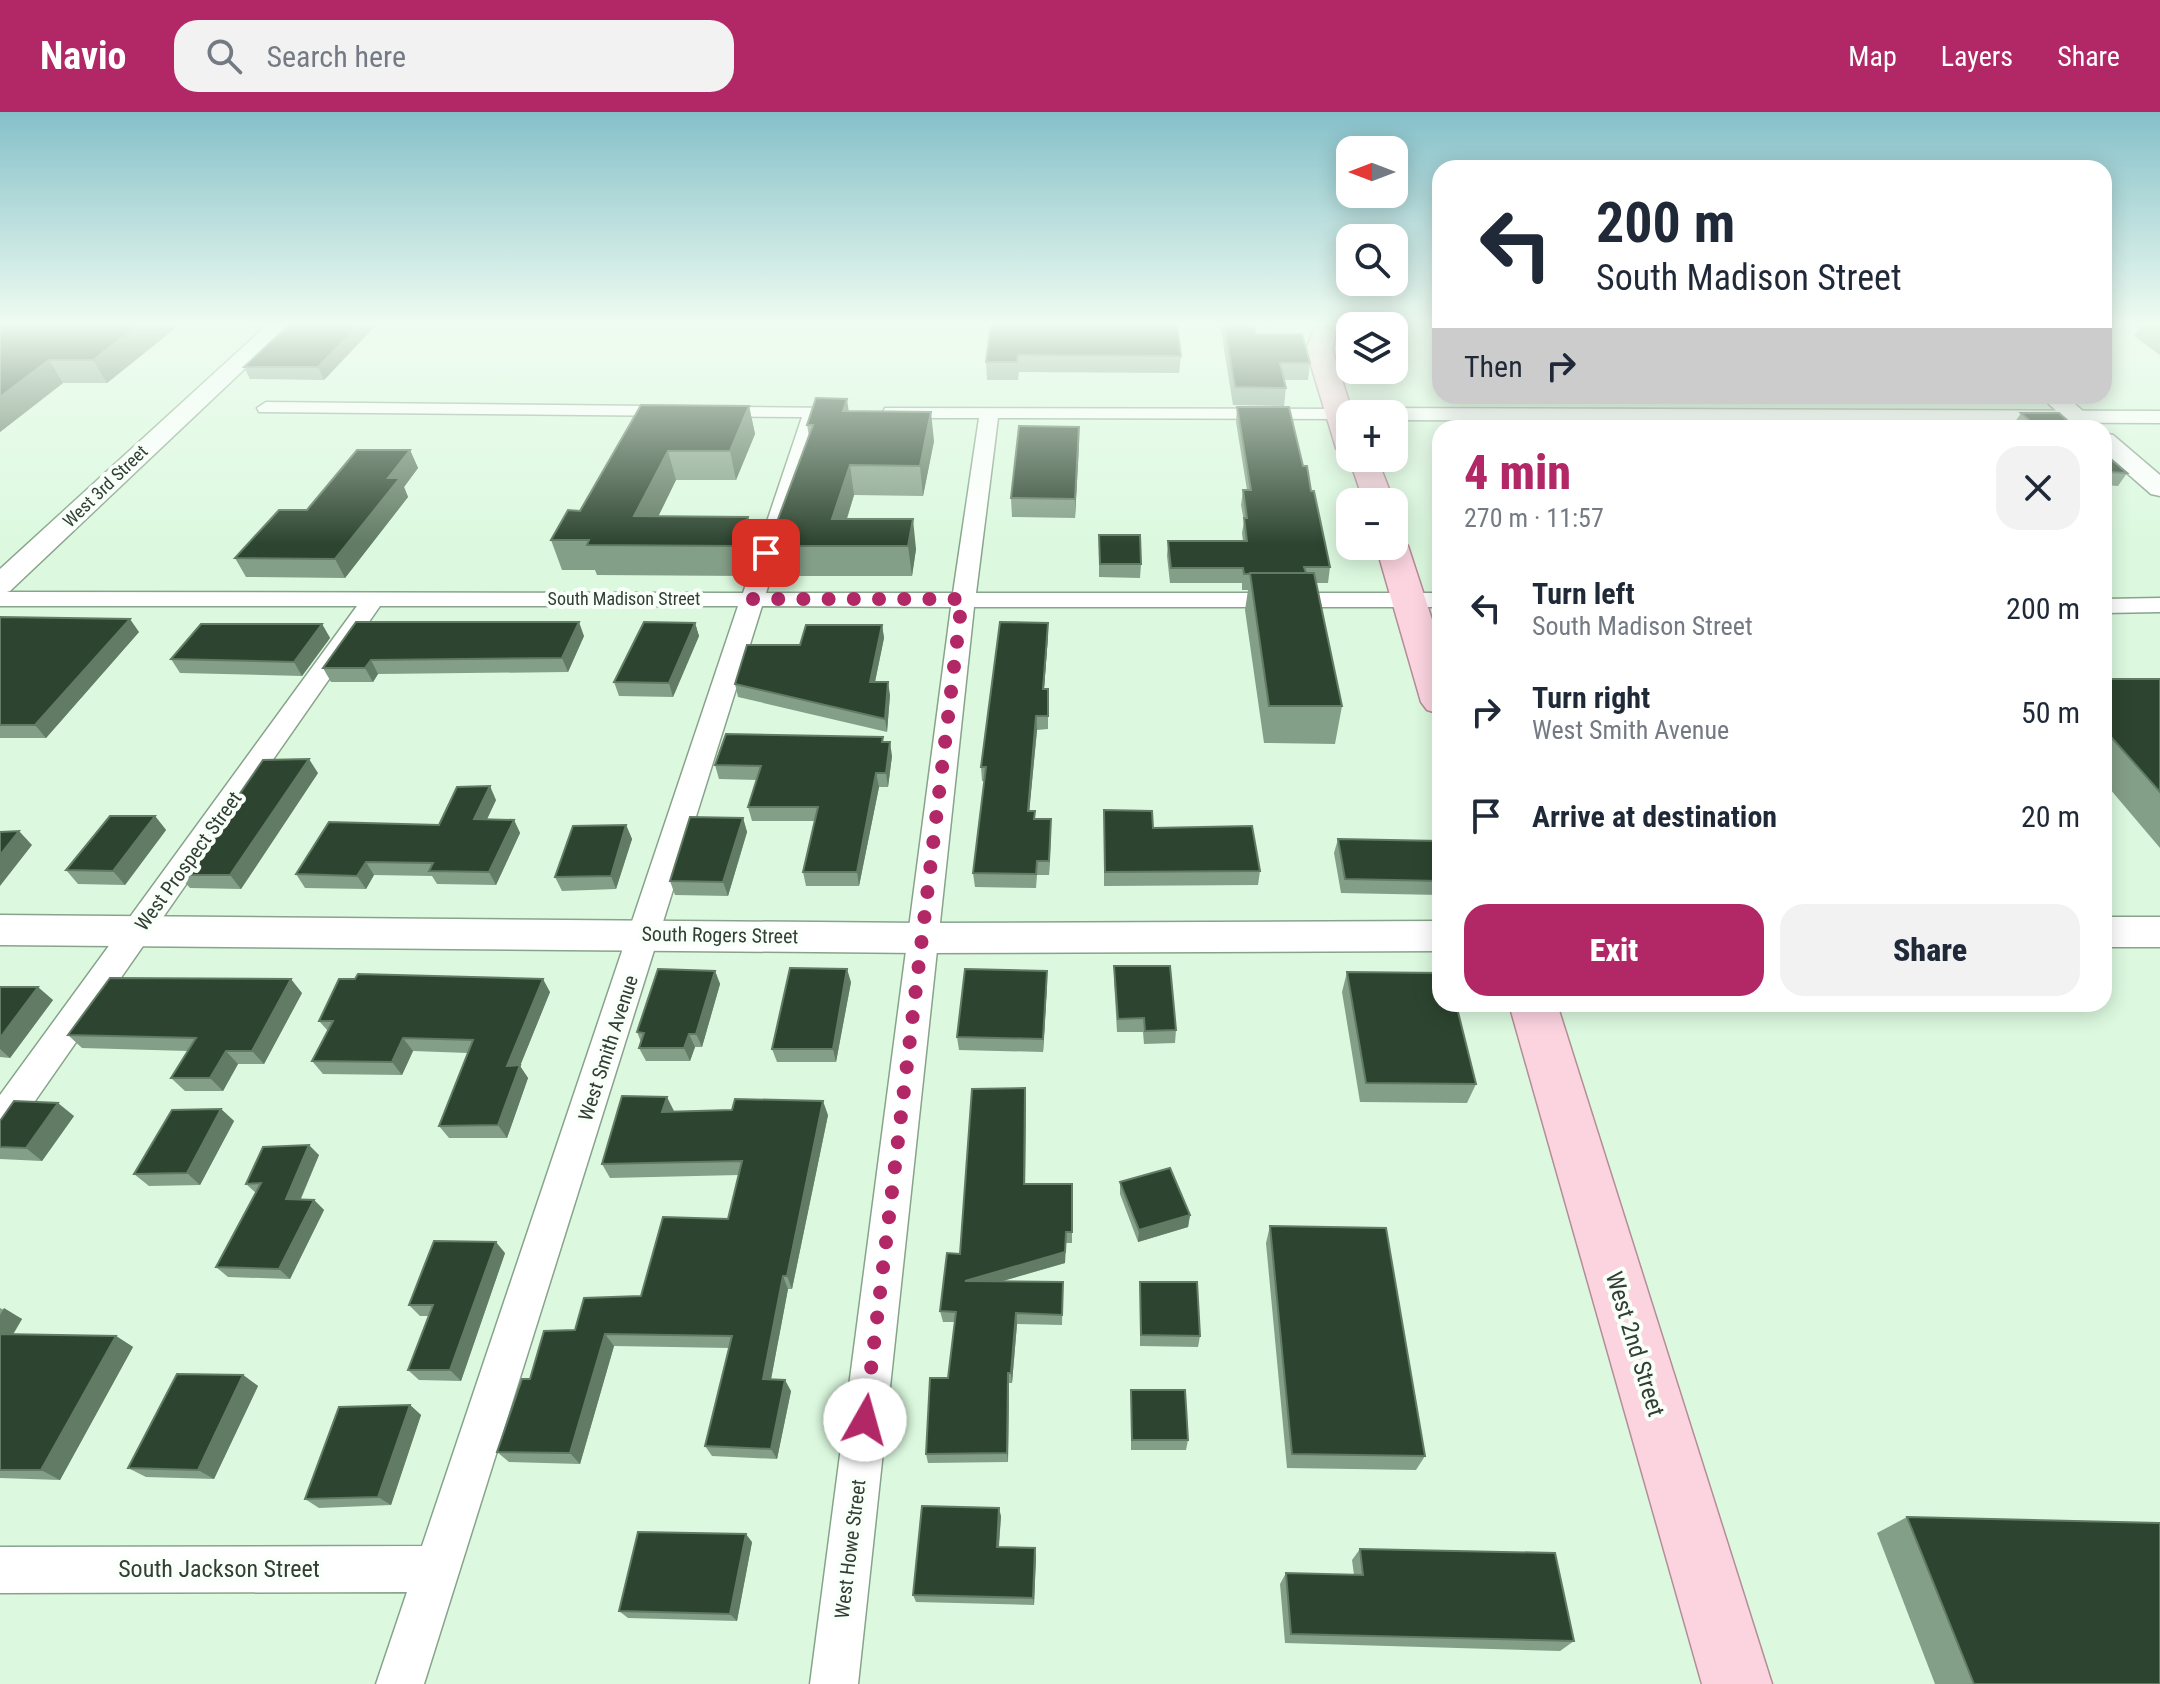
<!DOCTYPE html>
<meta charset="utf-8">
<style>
body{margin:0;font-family:"Roboto Condensed",sans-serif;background:#f2f2f3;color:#1f2937;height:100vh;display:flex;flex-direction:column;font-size:30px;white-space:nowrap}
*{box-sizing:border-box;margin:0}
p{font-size:26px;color:#747a83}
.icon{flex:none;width:44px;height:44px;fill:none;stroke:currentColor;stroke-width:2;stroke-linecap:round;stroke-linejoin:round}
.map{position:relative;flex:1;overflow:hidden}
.side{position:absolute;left:1432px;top:308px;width:680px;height:592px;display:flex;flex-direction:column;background:#fff;border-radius:24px;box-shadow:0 4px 20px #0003}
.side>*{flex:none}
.top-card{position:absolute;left:1432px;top:48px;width:680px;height:244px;border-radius:24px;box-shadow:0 4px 20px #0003;background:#fff;color:#1f2937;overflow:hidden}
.needle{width:52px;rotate:270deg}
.fabs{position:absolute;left:1336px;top:24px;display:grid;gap:16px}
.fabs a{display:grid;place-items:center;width:72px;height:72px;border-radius:16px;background:#fff;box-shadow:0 4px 20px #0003;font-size:40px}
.pin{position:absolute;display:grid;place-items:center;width:68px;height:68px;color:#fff;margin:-34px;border-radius:16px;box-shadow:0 4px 12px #0006}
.me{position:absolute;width:88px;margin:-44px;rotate:7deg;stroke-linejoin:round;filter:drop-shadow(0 0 6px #0008)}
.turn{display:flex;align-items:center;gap:28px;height:168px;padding:0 32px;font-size:36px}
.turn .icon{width:104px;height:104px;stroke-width:2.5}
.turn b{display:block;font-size:56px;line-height:68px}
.then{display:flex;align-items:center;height:76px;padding:0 32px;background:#0003;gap:16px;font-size:30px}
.round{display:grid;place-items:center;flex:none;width:84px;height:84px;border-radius:24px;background:#f2f2f3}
.overview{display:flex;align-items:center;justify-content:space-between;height:136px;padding:0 32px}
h1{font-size:48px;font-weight:800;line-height:60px;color:#b22867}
.cta{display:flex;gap:16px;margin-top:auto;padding:16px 32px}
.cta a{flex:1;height:92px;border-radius:24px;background:#b22867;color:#fff;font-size:32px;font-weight:800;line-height:92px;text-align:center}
.cta a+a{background:#f2f2f3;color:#1f2937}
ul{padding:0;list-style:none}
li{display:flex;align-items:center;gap:24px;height:104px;padding:0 32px}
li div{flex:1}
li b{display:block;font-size:30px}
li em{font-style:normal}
header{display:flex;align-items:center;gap:48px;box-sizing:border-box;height:112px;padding:0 40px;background:#b22867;color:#fff}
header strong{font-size:38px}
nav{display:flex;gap:44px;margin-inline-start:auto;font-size:28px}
.search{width:560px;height:72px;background:#f2f2f3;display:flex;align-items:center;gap:20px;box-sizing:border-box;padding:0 28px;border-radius:24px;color:#747a83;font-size:30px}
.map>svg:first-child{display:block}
.green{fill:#b4dfb9}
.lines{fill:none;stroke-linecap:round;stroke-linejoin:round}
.minor-casing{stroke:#88a38b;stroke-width:3}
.tertiary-casing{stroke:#88a38b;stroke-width:3}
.primary-casing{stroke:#b38d97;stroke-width:3}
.minor{fill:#fff;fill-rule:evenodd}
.tertiary{fill:#fff;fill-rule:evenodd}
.primary{fill:#fbd4e0;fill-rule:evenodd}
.wall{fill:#849f88}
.shaded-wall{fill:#627b64}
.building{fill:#2d4530;stroke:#627b64;stroke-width:2}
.route{stroke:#b22867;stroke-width:14;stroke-dasharray:0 25.2}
.labels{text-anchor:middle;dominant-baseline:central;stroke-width:8;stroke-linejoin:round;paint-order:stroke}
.far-street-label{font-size:18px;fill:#323e34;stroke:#f9fff9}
.street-label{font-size:20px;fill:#323e34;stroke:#f9fff9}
.near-street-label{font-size:24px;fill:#323e34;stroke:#f9fff9}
</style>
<header>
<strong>Navio</strong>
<div class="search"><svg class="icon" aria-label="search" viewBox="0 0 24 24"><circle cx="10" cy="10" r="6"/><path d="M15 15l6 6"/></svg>Search here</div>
<nav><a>Map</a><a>Layers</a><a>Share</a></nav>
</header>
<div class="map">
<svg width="2160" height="1572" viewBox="0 0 2160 1572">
<rect width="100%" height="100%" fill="#dcf9df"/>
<path class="green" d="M1599,295l112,1 15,20h-115z"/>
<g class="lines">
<defs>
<g id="minor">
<path d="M266,290l573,6 2,4 -2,4 -18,2 -55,175h187l26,-175h-87l-9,-6 2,-4 455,1 10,6 -3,4 -349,-1 -22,175h464v14h-466l-116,1077h-48l141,-1077 -189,-1 -338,1078h-48l31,-92 -407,1v-46l422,-1 316,-940h-358l-368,528 -12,4v-43l357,-489h-357v-14l743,1 59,-176 -543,-5 -2,-4z"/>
<path d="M1361,296l799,3v12l-766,-3v-6h-42z"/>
<path d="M2160,486v14l-56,1v-14z"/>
</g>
<g id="tertiary">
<path d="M268,212h24l-282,267 -10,3v-25z"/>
<path d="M2040,284h26l36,32h-27z"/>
<path d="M2104,321l9,2 47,40v21l-9,-2 -47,-41z"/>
<path d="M0,803l922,8 518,-2v30l-518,2 -922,-8z"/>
<rect x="2104" y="805" width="56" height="30"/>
</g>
<g id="primary">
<path d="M1323,214l9,3 4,5 -4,15 21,65h-3v44h27l17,44v1l-30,-1 -12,-35 -8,-9 2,-2 -6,-2 -4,-6 -30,-99 8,-20z"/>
<path d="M1394,425l9,2 5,7 32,98v70l-13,-4 -6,-8 -45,-156h18z"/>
<path d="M1509,892h48l215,680h-70z"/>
</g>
</defs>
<use href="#minor" class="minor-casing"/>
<use href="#tertiary" class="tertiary-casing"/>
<use href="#primary" class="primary-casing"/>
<use href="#minor" class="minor"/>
<use href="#tertiary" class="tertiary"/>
<use href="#primary" class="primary"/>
</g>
<g class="wall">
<path d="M0,212h177l1,2 -71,57h-44l-63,49z"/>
<path d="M377,212l-53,56 -74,-1 -6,-12z"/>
<path d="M991,212l190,32 -2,17 -160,-1 -1,8h-31l-1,-18z"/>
<path d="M1220,212h34l2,10 54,29 -2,17h-24l2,8 -2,18 -51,-1z"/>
<path d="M2141,212h19v31l-26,-19z"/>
<path d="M641,293l108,1 6,28 -19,46h-60l-18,36 90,1 7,30 -10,29 -148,-1 -2,-5h-33l-11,-30 29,-29z"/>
<path d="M1237,295l66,59 8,25 19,76 -2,16h-12l26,123 -7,38 -71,-1 -19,-133 3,-20h-6v-7h-72l-3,-27 1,-15h75l-1,-8 2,-12 -3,-16 2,-15h4l-11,-68z"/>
<path d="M849,300l85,29 -11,55 -69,-1 -7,24 69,30 -4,27h-138l-6,-30 41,-110 -2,-11z"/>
<path d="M2021,301l55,15h-60l-3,-3z"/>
<path d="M1079,315l-4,91 -63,-1 -1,-19z"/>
<path d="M410,338l8,18 -14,19 4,10 -63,81 -99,-1 -11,-19 72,-48z"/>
<path d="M2104,341l23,20 -9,13 -14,-1z"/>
<path d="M1099,423l42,29 -1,14 -41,-1z"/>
<path d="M0,505l139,15 -93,106h-46z"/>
<path d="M356,510l228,14 -16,36 -190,2 -5,8h-42l-8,-14z"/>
<path d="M695,511l4,13 -26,61 -54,-1 -5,-14z"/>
<path d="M322,512l8,14 -28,38 -122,-3 -9,-14z"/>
<path d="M882,513l2,13 -9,44 15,13 -3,37 -149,-35 -3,-13 65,-39z"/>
<path d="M1048,524l-4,53h4v40l-11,1 -8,81h6v8h16l-2,56h-12l-1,13 -61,-1 -2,-14 11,-92h-2l-1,-14z"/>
<path d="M2104,567h56v169l-56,-66z"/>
<path d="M883,625v5l9,14 -4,31h-9l-20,99h-53l-3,-14 12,-51h-63l-4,-14 9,-27 -38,-1 -4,-14z"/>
<path d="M318,661l-77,116 -51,-1 -12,-13 45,-57z"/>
<path d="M496,688l-9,19 27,1 6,13 -24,52 -59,-1 -5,-8 -58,-1 -8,14 -61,-1 -9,-14 143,-49z"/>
<path d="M1104,698l49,18 107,43 -2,14 -154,1z"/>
<path d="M155,704l11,14 -41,55 -47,-1 -12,-14z"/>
<path d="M743,706l4,14 -19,64 -53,-1 -5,-14z"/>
<path d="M626,713l6,14 -16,50 -54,2 -7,-14z"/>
<path d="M1338,727l102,2v54l-99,-2 -7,-40z"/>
<path d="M1114,854l62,64 -1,13 -31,1 -1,-12h-26l-3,-52z"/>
<path d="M715,859l5,13 -18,63h-7l-5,14h-44l-7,-13 2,-6 -4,-10z"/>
<path d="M1047,859v13l-4,68 -84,-2 -2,-13z"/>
<path d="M1347,860l129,112 -9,19 -107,-1 -18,-110z"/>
<path d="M851,870l-15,80h-59l-5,-13z"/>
<path d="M0,875l53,13 -43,58 -10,-1z"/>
<path d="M550,880l-30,74 8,12 -21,60h-58l-10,-12 29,-73 -55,-2 -11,24 -79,-1 -11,-13 16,-30 -9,-10z"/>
<path d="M302,881l-38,71h-26l-15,27h-38l-14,-13 17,-27 -106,-3 -14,-13z"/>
<path d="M1025,976v96h47v59h-6l-1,20 -62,18 60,1 -1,43 -45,-1 -5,59h-3l-1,79 -80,1 -2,-9 22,-76 7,-56h-12l-3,-11 20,-57z"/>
<path d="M221,997l13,12 -34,64 -51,1 -15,-12z"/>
<path d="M674,1000l154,3 -36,174h-4l-17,90 20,12 -14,68 -65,-3 -7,-10 24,-98 -115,-2 -34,118 -71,-2 -12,-10 33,-73 45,-49 66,-34 87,-77 11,-44 -129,3 -8,-14z"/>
<path d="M74,1004l-32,45 -42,-2v-38z"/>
<path d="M319,1043l-18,44 13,1 10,10 -34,69 -62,-2 -12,-10 40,-74 -10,-9z"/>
<path d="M1120,1070l70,33 -2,12 -50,15 -18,-48z"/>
<path d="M1270,1114l155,230 -9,14 -129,-2 -21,-225z"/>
<path d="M505,1141l-44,128 -42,-1 -11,-10 20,-54h-8l-11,-11z"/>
<path d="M1140,1170l60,54 -2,11 -58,-1z"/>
<path d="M0,1196l22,11 -9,16 103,1 17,11 -73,133 -60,-2z"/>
<path d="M243,1263l15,11 -44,93 -68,-2 -18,-9z"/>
<path d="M1131,1278l57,50 -2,10h-55z"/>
<path d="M410,1293l11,10 -30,90 -72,3 -14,-9z"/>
<path d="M1001,1404l-2,31 37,9 -2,49 -118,-3 -3,-7z"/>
<path d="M1907,1405l253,167h-225l-58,-151z"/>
<path d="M752,1430l-15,79 -109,-3 -9,-7z"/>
<path d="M1360,1437l214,92 -14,10 -275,-8 -5,-59 6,-11 68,2 -2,-15z"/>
</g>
<g class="shaded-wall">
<path d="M140,212h37l1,2 -71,57 -14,-23z"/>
<path d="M360,212h17l-53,56 -6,-13z"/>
<path d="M49,248l14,23 -63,49v-35z"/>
<path d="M847,287l4,28 -8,-16z"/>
<path d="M749,294l6,28 -19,46 -6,-29z"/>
<path d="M931,300l3,29 -11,55 -3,-30z"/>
<path d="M1079,315v19l-4,72v-19z"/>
<path d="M410,338l8,18 -14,19 4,10 -63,81 -10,-19 53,-81z"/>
<path d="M668,339l8,29 -32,66 -10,-30z"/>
<path d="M850,353l4,30 -16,51 -6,-27z"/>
<path d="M748,405l7,30 -10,29 -7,-30z"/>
<path d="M913,407l3,30 -4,27 -4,-30z"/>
<path d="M130,507l9,13 -93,106 -11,-13z"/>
<path d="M579,510l5,14 -16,36 -6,-14z"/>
<path d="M695,511l4,13 -26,61 -4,-14z"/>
<path d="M1048,511v13l-5,66v-13z"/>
<path d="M322,512l8,14 -28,38 -8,-14z"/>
<path d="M882,513l2,13 -12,58 -2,-14z"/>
<path d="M371,548l7,14 -5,8 -8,-14z"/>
<path d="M888,570l2,13 -3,37 -2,-13z"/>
<path d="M1036,604l1,14 -9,95v-14z"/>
<path d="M890,630l2,14 -4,31 -2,-14z"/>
<path d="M309,647l9,14 -77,116 -11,-14z"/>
<path d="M876,661l3,14 -20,99 -2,-14z"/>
<path d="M490,674l6,14 -15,32 -7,-13z"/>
<path d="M155,704l11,14 -41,55 -12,-14z"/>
<path d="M743,706l4,14 -19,64 -5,-14z"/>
<path d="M1051,707v14l-2,42v-14z"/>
<path d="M514,708l6,13 -24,52 -7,-13z"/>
<path d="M626,713l6,14 -16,50 -5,-13z"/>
<path d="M19,719l13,14 -32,41v-31z"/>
<path d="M366,750l8,13 -8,14 -9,-13z"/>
<path d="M847,857l4,13 -15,80 -3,-13z"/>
<path d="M715,859l5,13 -18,63 -6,-13z"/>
<path d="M1047,859v13l-4,68v-13z"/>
<path d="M291,867l11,14 -38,71 -12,-13z"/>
<path d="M543,867l7,13 -30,74 8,12 -21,60 -9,-13 9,-59z"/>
<path d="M38,875l15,13 -43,58 -10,-9v-11z"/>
<path d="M689,922l6,13 -5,14 -6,-13z"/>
<path d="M403,926l10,13 -11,24 -10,-13z"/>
<path d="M226,939l12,13 -15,27 -13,-13z"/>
<path d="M1025,976l1,13 -1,95 -1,-12z"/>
<path d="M667,985l7,14 -12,1z"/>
<path d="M823,989l5,14 -36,174 -5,-13z"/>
<path d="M58,991l16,13 -32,45 -16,-13z"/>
<path d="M221,997l13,12 -34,64 -13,-12z"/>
<path d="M309,1033l10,10 -23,54 -10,-10z"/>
<path d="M314,1088l10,10 -34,69 -11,-10z"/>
<path d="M1190,1103l-2,12 -50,15 1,-12z"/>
<path d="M1066,1120l-1,31 -98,28 -2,-10z"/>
<path d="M496,1130l9,11 -44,128 -11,-11z"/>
<path d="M783,1164l5,13 -19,101 -6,-11z"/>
<path d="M4,1196l18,11 -16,26 -6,-4v-26z"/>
<path d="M1016,1201l1,11 -5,59 -1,-10z"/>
<path d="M605,1222l9,12 -34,118 -10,-11z"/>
<path d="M116,1224l17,11 -73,133 -19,-10z"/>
<path d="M1008,1261l1,10 -1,79 -1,-9z"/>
<path d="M243,1263l15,11 -44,93 -16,-9z"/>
<path d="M785,1268l6,11 -14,68 -6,-10z"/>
<path d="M410,1293l11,10 -30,90 -13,-8z"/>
<path d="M999,1396l2,8 -3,39 -1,-8z"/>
<path d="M746,1422l6,8 -15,79 -7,-7z"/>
<path d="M1035,1436l1,8 -2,49 -1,-7z"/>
</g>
<g class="building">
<path d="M0,212h140l-47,36h-44l-49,37z"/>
<path d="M290,212h70l-42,43h-74z"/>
<path d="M991,212h186l4,32 -163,-1 -1,7h-31z"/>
<path d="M1224,212h30l2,10h46l8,29h-30l6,25 -51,-1z"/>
<path d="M816,286l31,1 -4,12 88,1 -11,54 -70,-1 -18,54h81l-5,27h-140l45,-121h-6z"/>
<path d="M641,293l108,1 -19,45h-62l-34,65 114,1 -10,29 -151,-1 2,-5h-38l17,-30 12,1z"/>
<path d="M1237,295h52l14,59h4l4,25h3l16,76h-26l2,6h-56v1h-6l-1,-6h-72l-3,-27h79l-3,-23h3l-4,-28h8z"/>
<path d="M2021,301h38l17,15h-38z"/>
<path d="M1019,314l60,1 -4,72 -64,-1z"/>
<path d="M357,338h53l-22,28h12l-65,81 -100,-1 44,-48h28z"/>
<path d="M2104,341l23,20 -23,-1z"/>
<path d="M1099,423h41l1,29h-41z"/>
<path d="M1250,461h64l28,133h-73z"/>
<path d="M0,505l130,2 -95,106h-35z"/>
<path d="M356,510h223l-17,36 -191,2 -6,8h-42z"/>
<path d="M644,510l51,1 -26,60 -55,-1z"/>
<path d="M1000,510l48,1 -5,66h5v27h-12l-8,95h7l-1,8h17l-2,42h-12l-1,13 -63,-1 13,-106h-5z"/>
<path d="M201,512h121l-28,38 -123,-3z"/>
<path d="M806,513h76l-12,57h18l-3,37 -150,-35 12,-39h53z"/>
<path d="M2104,567h56v113l-56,-63z"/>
<path d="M726,622l157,3 -1,5h8l-4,31h-10l-19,99h-54l15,-65h-70l13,-41 -46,-1z"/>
<path d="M309,647l-79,116h-52l42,-57h3l40,-58z"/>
<path d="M490,674l-16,33 40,1 -25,52 -60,-1 4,-8 -67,-1 -9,14 -61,-2 33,-52 110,3 18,-38z"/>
<path d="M1104,698l48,1 1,17 99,-2 8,45 -155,1z"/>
<path d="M110,704h45l-42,55 -47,-1z"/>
<path d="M690,705l53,1 -20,64 -53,-1z"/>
<path d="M626,713l-15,51 -56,1 18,-51z"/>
<path d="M19,719l-19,24v-23z"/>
<path d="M1338,727l102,2v40l-95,-2z"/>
<path d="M1114,854h56l6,64 -31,1 -1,-13 -26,1z"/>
<path d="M790,856l57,1 -14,80h-61z"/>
<path d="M658,857l57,2 -19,63h-7l-5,14h-45l5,-15 -7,-1z"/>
<path d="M965,857l82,2 -4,68 -86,-2z"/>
<path d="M1347,860l93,1v31h16l20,80 -110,-1z"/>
<path d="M358,862l185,5 -36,87 13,-1 -22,60 -59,1 34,-86 -70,-2 -11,24 -80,-1 21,-40h-14l20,-42h16z"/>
<path d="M110,866l181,1 -39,72h-26l-16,27h-39l25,-40 -128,-3z"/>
<path d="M0,875h38l-38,51z"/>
<path d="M1025,976l-1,96h48v48h-6l-1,20 -100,29 98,1 -1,33 -46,-2 -5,60h-3l-1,80 -81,1 4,-76h18l8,-66 -16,-1 7,-58 13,1 12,-165z"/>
<path d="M622,984l45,1 -5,15 70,-2 3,-11 88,2 -36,175h-4l-20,103 22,1 -14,69 -66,-3 27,-110 -127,-2 -35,119 -73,-1 25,-73h8l14,-48 31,-1 9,-32 57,-2 22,-79 65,2 14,-58 -140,3z"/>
<path d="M14,989l44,2 -32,45 -26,-1v-26z"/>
<path d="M221,997l-34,64 -53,1 38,-64z"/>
<path d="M309,1033l-23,54 28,1 -35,69 -63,-2 45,-84 -15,1 17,-37z"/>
<path d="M1170,1056l20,47 -51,15 -19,-48z"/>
<path d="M1270,1114l116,2 39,228 -133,-2z"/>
<path d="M434,1129l62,1 -46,128h-42l25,-65h-24z"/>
<path d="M1140,1170h57l3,54 -59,-1z"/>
<path d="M0,1222l116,2 -75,134h-41z"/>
<path d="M177,1262l66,1 -45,95 -70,-2z"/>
<path d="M1131,1278h54l3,50h-56z"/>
<path d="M410,1293l-32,92 -73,2 34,-92z"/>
<path d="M922,1394l77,2 -2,39 38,1 -2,50 -120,-3z"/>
<path d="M1907,1405l253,6v161h-186z"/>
<path d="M638,1420l108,2 -16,80 -111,-3z"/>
<path d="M1360,1437l195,4 19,88 -283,-7 -5,-61 77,2z"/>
</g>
<linearGradient id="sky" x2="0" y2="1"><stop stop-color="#85c0c9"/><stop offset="0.49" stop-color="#effcf1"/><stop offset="1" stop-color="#effcf1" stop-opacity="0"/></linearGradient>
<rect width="2160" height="432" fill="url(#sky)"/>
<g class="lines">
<path class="route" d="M766,441l-15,46h211l-97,821"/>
</g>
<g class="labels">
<g class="far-street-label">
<text transform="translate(105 374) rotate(-44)">West 3rd Street</text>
<text x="624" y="486">South Madison Street</text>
</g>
<g class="street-label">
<text transform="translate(188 749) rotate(-54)">West Prospect Street</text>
<text transform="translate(720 823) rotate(1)">South Rogers Street</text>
<text transform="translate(608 936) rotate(-72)">West Smith Avenue</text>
<text transform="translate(850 1437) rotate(-83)">West Howe Street</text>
</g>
<g class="near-street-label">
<text transform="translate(1635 1232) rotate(73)">West 2nd Street</text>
<text x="219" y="1457">South Jackson Street</text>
</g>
</g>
</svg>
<div class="fabs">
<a><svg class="needle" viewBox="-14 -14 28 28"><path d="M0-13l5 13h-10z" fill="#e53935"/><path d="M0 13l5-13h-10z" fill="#747a83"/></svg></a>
<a><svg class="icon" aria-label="search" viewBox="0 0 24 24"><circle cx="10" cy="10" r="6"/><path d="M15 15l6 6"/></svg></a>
<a><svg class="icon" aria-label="layers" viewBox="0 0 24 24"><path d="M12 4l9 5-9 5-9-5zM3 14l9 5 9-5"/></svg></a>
<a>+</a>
<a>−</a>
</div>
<div class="pin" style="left:766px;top:441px;background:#d93025"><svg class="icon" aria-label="arrive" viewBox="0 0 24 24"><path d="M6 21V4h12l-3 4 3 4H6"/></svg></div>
<svg class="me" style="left:865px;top:1308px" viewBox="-20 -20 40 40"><circle r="19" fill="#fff"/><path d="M0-13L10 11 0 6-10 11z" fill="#b22867"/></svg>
<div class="top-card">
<div class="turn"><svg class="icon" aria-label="left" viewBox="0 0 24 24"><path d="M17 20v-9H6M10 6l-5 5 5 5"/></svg><div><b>200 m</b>South Madison Street</div></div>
<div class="then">Then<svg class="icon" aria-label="right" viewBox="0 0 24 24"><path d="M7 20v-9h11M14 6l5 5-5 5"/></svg></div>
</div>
<section class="side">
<div class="overview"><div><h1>4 min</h1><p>270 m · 11:57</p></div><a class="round"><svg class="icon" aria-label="close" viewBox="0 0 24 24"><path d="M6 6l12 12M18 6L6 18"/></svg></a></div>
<ul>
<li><svg class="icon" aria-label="left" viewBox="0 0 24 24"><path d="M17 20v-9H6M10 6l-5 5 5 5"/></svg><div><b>Turn left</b><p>South Madison Street</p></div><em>200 m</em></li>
<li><svg class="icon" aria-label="right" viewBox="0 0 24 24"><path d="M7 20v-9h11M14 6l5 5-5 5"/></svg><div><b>Turn right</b><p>West Smith Avenue</p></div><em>50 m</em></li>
<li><svg class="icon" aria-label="arrive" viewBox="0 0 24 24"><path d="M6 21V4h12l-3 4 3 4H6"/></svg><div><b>Arrive at destination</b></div><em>20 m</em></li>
</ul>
<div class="cta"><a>Exit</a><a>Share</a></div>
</section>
</div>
